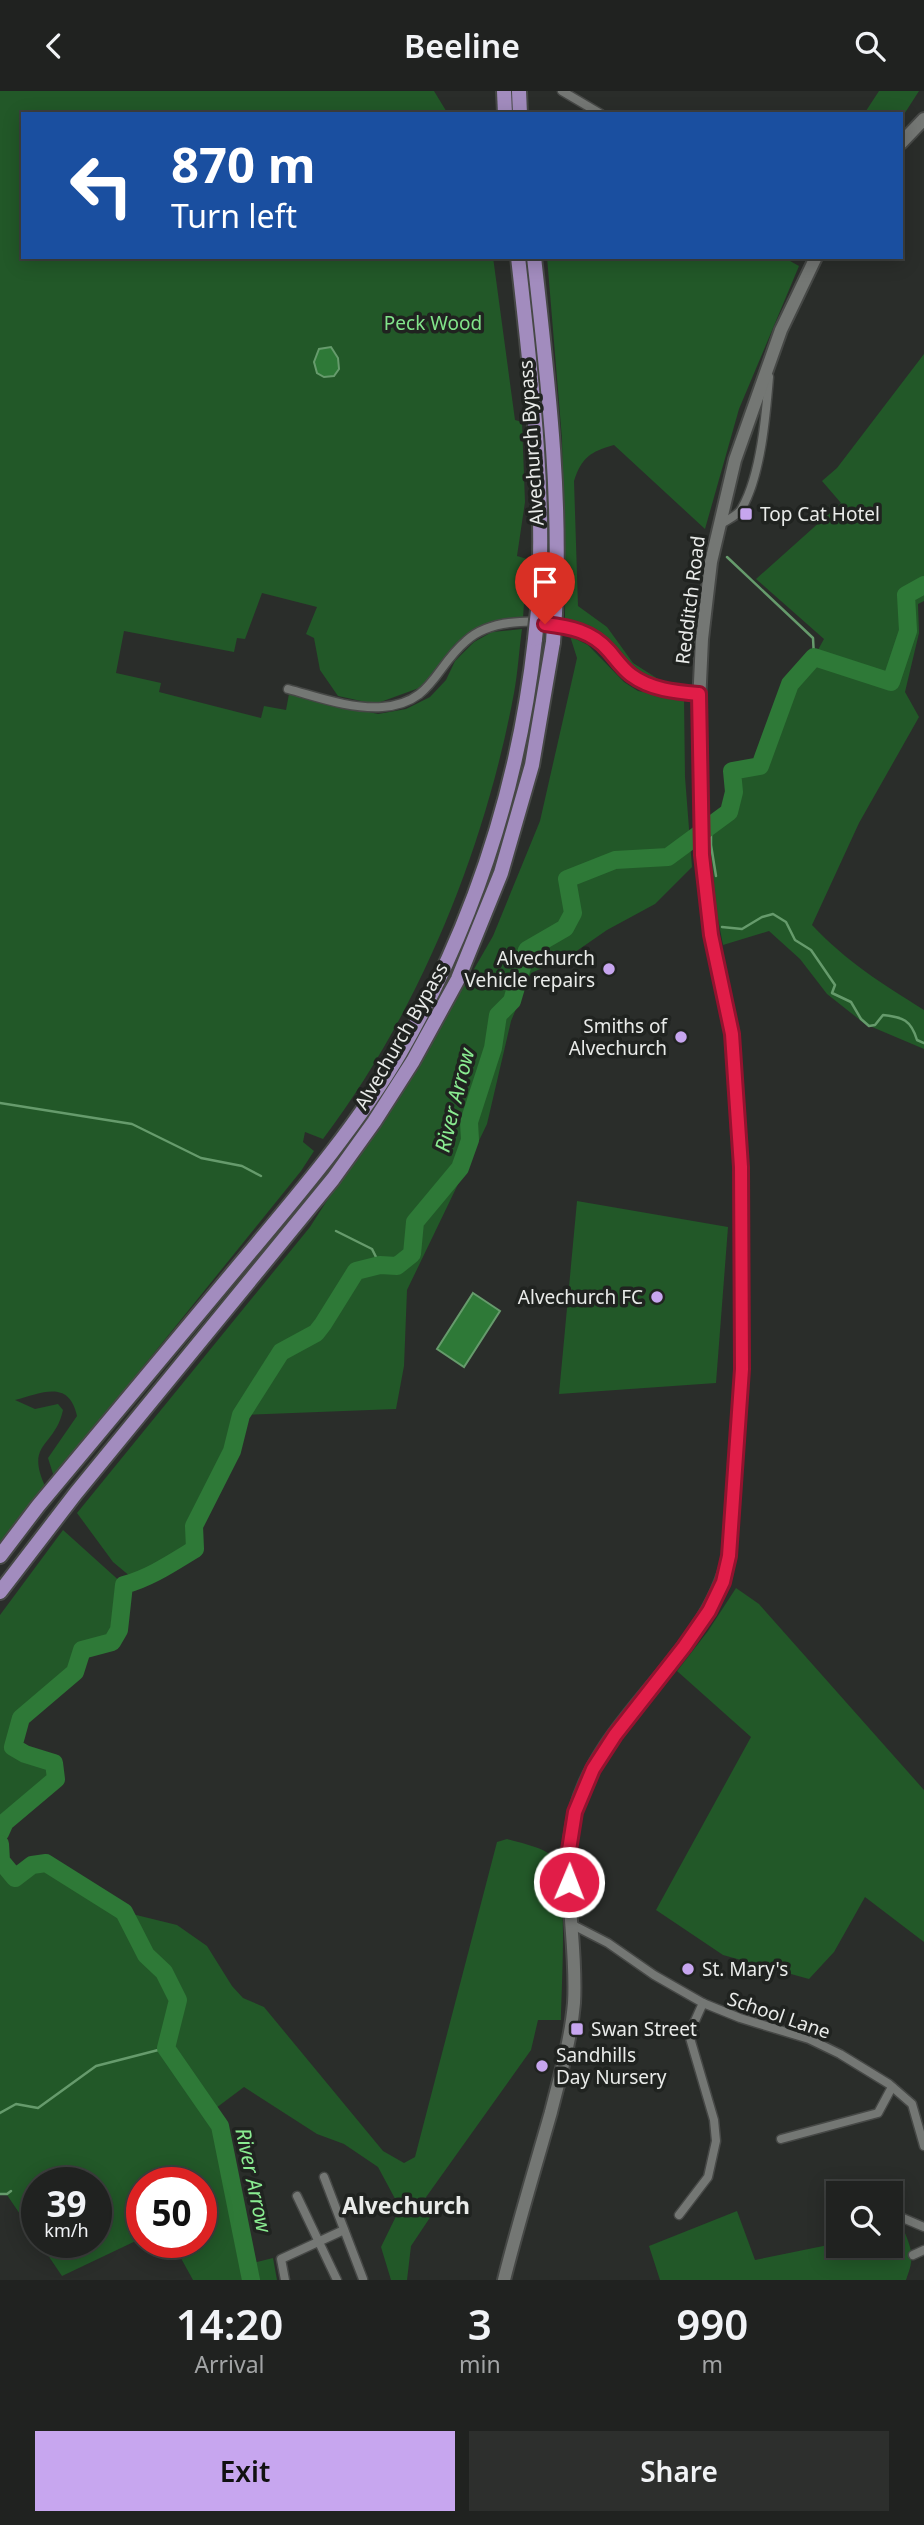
<!DOCTYPE html>
<style>
body{margin:0;font-family:"Noto Sans",sans-serif;background:#2d2f2d;color:#f1f3f6;height:100vh;display:flex;flex-direction:column;font-size:26px;white-space:nowrap}
*{box-sizing:border-box;margin:0}
p{font-size:23px;color:#a2a4a5}
.icon{flex:none;width:38px;height:38px;fill:none;stroke:currentColor;stroke-width:2;stroke-linecap:round;stroke-linejoin:round}
.map{position:relative;height:2189px;overflow:hidden}
.sheet{display:flex;flex-direction:column;background:#202220;flex:1}
.sheet>*{flex:none}
.banner{position:absolute;left:21px;top:21px;width:882px;height:147px;border-radius:0px;box-shadow:0 4px 18px #0003,0 0 0 2px #3d3f3e;background:#1a4fa0;color:#fff;overflow:hidden}
.fabs{position:absolute;left:826px;top:2090px;display:grid;gap:14px}
.fabs a{display:grid;place-items:center;width:77px;height:77px;border-radius:0px;background:#202220;box-shadow:0 4px 18px #0003,0 0 0 2px #3d3f3e;font-size:35px}
.speed{position:absolute;left:21px;top:2076px;display:flex;gap:14px;font-size:35px;font-weight:700;text-align:center}
.speed>*{display:grid;place-content:center;width:91px;height:91px;border-radius:50%;background:#202220;box-shadow:0 4px 18px #0003,0 0 0 2px #3d3f3e;line-height:1}
.speed small{font-size:18px;font-weight:400}
.speed .limit{border:10px solid #d22;background:#fff;color:#111}
.pin{position:absolute;display:grid;place-items:center;width:60px;height:60px;color:#fff;margin:-72px -30px;border-radius:50% 50% 50% 0;rotate:-45deg;box-shadow:0 0 7px #0007}
.pin .icon{rotate:45deg}
.me{position:absolute;width:77px;margin:-38px;rotate:1deg;stroke-linejoin:round;filter:drop-shadow(0 0 5px #0008)}
.turn{display:flex;align-items:center;gap:24px;height:147px;padding:0 35px;font-size:32px}
.turn .icon{width:91px;height:91px;stroke-width:2.5}
.turn b{display:block;font-size:49px;line-height:60px}
.eta{display:flex;justify-content:space-evenly;align-items:center;height:119px;text-align:center}
.eta b{font-size:42px;font-weight:600;line-height:49px}
.button{display:flex;gap:14px;margin-top:auto;padding:14px 35px}
.button a{flex:1;height:80px;border-radius:0px;background:#c7a6ef;color:#111;font-size:28px;font-weight:600;line-height:80px;text-align:center}
.button a+a{background:#2d2f2d;color:#f1f3f6}
header{display:flex;justify-content:space-between;align-items:center;height:91px;padding:0 35px;background:#202220;font-size:32px;font-weight:600}
.map>svg:first-child{display:block}
.green{fill:#225828}
.water{fill:#2e7937;stroke:#669b6c;stroke-width:2}
.lines{fill:none;stroke-linecap:round;stroke-linejoin:round}
.stream{stroke:#669b6c;stroke-width:2.5}
.river{stroke:#2e7937;stroke-width:18}
.minor-casing{stroke:#464846;stroke-width:11}
.secondary-casing{stroke:#464846;stroke-width:16}
.trunk-casing{stroke:#464846;stroke-width:18}
.minor{stroke:#747774;stroke-width:8}
.secondary{stroke:#747774;stroke-width:12}
.trunk{stroke:#a28cbe;stroke-width:14}
.trunk-bridge-casing{stroke:#464846;stroke-width:18;stroke-linecap:butt}
.trunk-bridge{stroke:#a28cbe;stroke-width:14}
.route-casing{stroke:#92132f;stroke-width:18}
.route{stroke:#e11d48;stroke-width:12}
.poi-dot{fill:#c7a6ef;stroke:#202320;stroke-width:2.5}
.labels{text-anchor:middle;dominant-baseline:central;stroke-width:7;stroke-linejoin:round;paint-order:stroke}
.park-label{font-size:19px;fill:#82e48a;stroke:#202320}
.street-label{font-size:19px;fill:#e9ebe9;stroke:#202320}
.poi-label{font-size:19px;fill:#e9ebe9;stroke:#202320;text-anchor:start}
.water-label{font-size:21px;font-style:italic;fill:#8aec91;stroke:#202320}
.quarter-label{font-size:23px;font-weight:bold;fill:#e9ebe9;stroke:#202320}
</style>
<header><svg class="icon" aria-label="back" viewBox="0 0 24 24"><path d="M15 5l-7 7 7 7"/></svg>Beeline<svg class="icon" aria-label="search" viewBox="0 0 24 24"><circle cx="10" cy="10" r="6"/><path d="M15 15l6 6"/></svg></header>
<div class="map">
<svg width="924" height="2189" viewBox="0 0 924 2189">
<rect width="100%" height="100%" fill="#2a2d2a"/>
<g class="green">
<path d="M0,0h434l14,23h-425v143h470l22,163 7,2 3,80 -8,54 10,3 -4,59 -23,2 -18,7 -28,18 -16,25 -19,18 -44,16 -37,-8 -18,-26 -6,-32 -8,-4 11,-27 -55,-14 -17,46 -8,-1 -3,14 -110,-21 -8,42 45,10 -2,9 102,26 3,-12 22,4 3,-16 89,20 28,-5 24,-12 16,-17 9,-19 19,-19 18,-10 30,-3c-3,21 -4,43 -8,64 -29,156 -95,319 -191,446l-18,-7 -2,10 11,9 -13,20 -247,306 -6,-19 29,-42c-8,-37 -35,-23 -62,-16l20,9 23,-5 5,6c-8,38 -39,32 -17,78l-46,60z"/>
<path d="M879,0h40l-18,28v-5h-37z"/>
<path d="M547,166h236l16,9 -60,143 -34,120 -91,-84c-24,7 -32,12 -40,36l4,125 29,21 26,36 33,21 -25,-8 -13,-9 -15,-19 -22,-19 -26,-11 -3,-179z"/>
<path d="M924,263v247l-6,3 1,29 -14,59 14,25 -60,106 -47,102c35,37 69,58 112,85v39l-59,-25 -38,-30 -27,-35 -31,-28 -46,14 -6,-31 -5,-9 -3,-51 2,-27 18,-15 5,-20 -2,-21 28,-5 30,-82 24,-27 10,-18 -68,-60 85,-76 -19,-22 15,-13z"/>
<path d="M570,545l18,9 36,37 14,9 46,8 1,78 7,90 -37,37 -48,26 -39,27 -37,16 -20,48 -24,103 -80,166 -3,76 -8,43 -155,6 -9,36 -38,75 1,23 -30,19 -28,14 -24,-20 -36,-49 233,-286 156,-244 27,-47 47,-115 37,-163z"/>
<path d="M577,1110l151,26 -12,156 -157,11z"/>
<path d="M63,1439l61,55 -5,45 -7,12 -30,8 -7,22 -54,46 -8,29 12,7 29,9 2,16 -51,43 -5,11v-218z"/>
<path d="M736,1497l23,16 165,186v152l-59,-45 -31,55 -25,27 -86,-24 -67,-45 95,-173 -74,-66 31,-40z"/>
<path d="M507,1748c13,4 36,8 46,18 16,15 8,136 8,163h-23l-7,30 -112,157 12,9 -20,30 -4,34h-16l-10,-33 19,-39 -22,-41 -34,-23 -27,-10 -73,-47 -28,21 -7,3 11,15 29,138 24,-6 4,22h-84l-21,-38h29v-60h-59v56l-80,38 -23,-34h57v-60h-59v57l-30,-44 -7,-1v-350l1,17 14,17 17,-13 14,-2 78,49 53,13 30,21 25,40 11,12 21,9 119,144 21,12 11,-6 82,-315z"/>
<path d="M737,2120l18,49 83,-17v2h53v-10l14,-2c8,20 9,26 1,47h-246l-11,-34z"/>
</g>
<g class="water">
<path d="M331,256l7,11 1,11 -5,7 -10,1 -7,-4 -3,-11 5,-13z"/>
<path d="M473,1202l27,18 -36,56 -27,-18z"/>
</g>
<g class="lines">
<g class="stream">
<path d="M727,466l86,81 1,19"/>
<path d="M711,736v18l5,31"/>
<path d="M722,836l20,2 20,-12 11,-3 13,8 9,18 16,10 24,35 -3,8 19,9 10,17 8,7 6,-1 8,-10c20,2 28,5 34,25l7,3"/>
<path d="M0,1012l132,21 69,34 41,8 19,10"/>
<path d="M336,1140l36,18 8,16"/>
<path d="M0,2022l16,-9 22,4 58,-42 70,-18"/>
<path d="M0,2103h7l4,-3"/>
</g>
<g class="river">
<path d="M0,1742l5,-11 51,-43 -2,-16 -29,-9 -12,-7 8,-29 54,-46 7,-22 30,-8 7,-12 5,-45c26,-7 48,-22 71,-36l-1,-23 38,-75 9,-36 40,-63 35,-19 7,-9 33,-53 24,-6 17,1 15,-12 3,-32 45,-54 10,-28 -1,-18 24,-74 5,-33 14,-14 15,-51 38,-22 8,-15 -6,-34 48,-19 53,-3 61,-45 5,-20 -2,-21 28,-5 30,-82 24,-27 77,25 17,-51 -2,-36 18,-10"/>
<path d="M0,1753l1,17 14,17 17,-13 14,-2 78,49 22,43 18,17 14,28 -12,48 54,78 31,154"/>
</g>
<defs>
<g id="minor">
<path d="M562,0l39,23"/>
<path d="M721,433c6,-4 18,-9 21,-16 19,-33 24,-94 27,-131"/>
<path d="M288,598c30,8 62,20 94,18 51,-4 52,-39 84,-66 14,-13 35,-18 54,-19 28,-2 63,4 84,24 11,10 17,23 29,31 20,13 44,15 66,17"/>
<path d="M571,1833l37,19 46,32 49,28 37,15 69,21 31,15 49,30 23,20 12,42"/>
<path d="M781,2048l97,-26 14,-26"/>
<path d="M324,2086l39,102"/>
<path d="M297,2105l40,84"/>
<path d="M891,2122l33,14"/>
<path d="M679,2124l29,-38 8,-36 -2,-21 -24,-82 4,-15 9,-20"/>
<path d="M913,2164l11,-5"/>
<path d="M285,2189l-4,-21 63,-29"/>
</g>
<g id="secondary">
<path d="M901,52l23,-24"/>
<path d="M504,2189c14,-56 31,-112 47,-168 9,-36 20,-73 23,-109 4,-63 -15,-129 1,-191 25,-98 131,-155 154,-256l13,-187 -1,-202 -9,-133 -21,-99 -9,-80 -3,-151 3,-65 9,-77 24,-102 46,-130 35,-73"/>
</g>
<g id="trunk">
<path d="M504,0l1,23"/>
<path d="M519,0l1,23"/>
<path d="M518,166c13,118 28,235 20,353"/>
<path d="M534,166c13,119 28,237 21,356"/>
<path d="M0,1465l38,-50c68,-81 135,-162 203,-243 56,-67 114,-134 159,-210 73,-127 119,-268 135,-414"/>
<path d="M0,1501l76,-99 257,-314 41,-57 39,-61 45,-82 43,-106 31,-108 21,-123"/>
</g>
</defs>
<use href="#minor" class="minor-casing"/>
<use href="#secondary" class="secondary-casing"/>
<use href="#trunk" class="trunk-casing"/>
<use href="#minor" class="minor"/>
<use href="#secondary" class="secondary"/>
<use href="#trunk" class="trunk"/>
<defs>
<g id="trunk-bridge">
<path d="M535,548l3,-29"/>
<path d="M553,551l2,-29"/>
</g>
</defs>
<use href="#trunk-bridge" class="trunk-bridge-casing"/>
<use href="#trunk-bridge" class="trunk-bridge"/>
</g>
<g class="lines">
<defs>
<path id="route" d="M545,533c25,3 47,7 64,27 7,8 13,17 22,24 20,15 45,17 68,19l3,161 9,80 21,99 9,133 1,202 -13,187 -6,26 -14,29 -25,36 -69,88 -22,34 -18,43 -6,38v32"/>
</defs>
<use href="#route" class="route-casing"/>
<use href="#route" class="route"/>
</g>
<g class="poi-dot">
<rect x="739" y="416" width="14" height="14" rx="3.5"/>
<circle cx="609" cy="878" r="7"/>
<circle cx="681" cy="946" r="7"/>
<circle cx="657" cy="1206" r="7"/>
<circle cx="688" cy="1878" r="7"/>
<rect x="570" y="1931" width="14" height="14" rx="3.5"/>
<circle cx="542" cy="1975" r="7"/>
</g>
<g class="labels">
<g class="park-label">
<text x="433" y="232">Peck Wood</text>
</g>
<g class="street-label">
<text transform="translate(531 352) rotate(-94)">Alvechurch Bypass</text>
<text transform="translate(690 509) rotate(-83)">Redditch Road</text>
<text transform="translate(401 945) rotate(-60)">Alvechurch Bypass</text>
<text transform="translate(779 1924) rotate(19)">School Lane</text>
</g>
<g class="poi-label">
<text x="760" y="423">Top Cat Hotel</text>
<text x="595" y="867" text-anchor="end">Alvechurch<tspan x="595" dy="22">Vehicle repairs</tspan></text>
<text x="667" y="935" text-anchor="end">Smiths of<tspan x="667" dy="22">Alvechurch</tspan></text>
<text x="643" y="1206" text-anchor="end">Alvechurch FC</text>
<text x="702" y="1878">St. Mary's</text>
<text x="591" y="1938">Swan Street</text>
<text x="556" y="1964">Sandhills<tspan x="556" dy="22">Day Nursery</tspan></text>
</g>
<g class="water-label">
<text transform="translate(454 1009) rotate(-76)">River Arrow</text>
<text transform="translate(254 2089) rotate(78)">River Arrow</text>
</g>
<g class="quarter-label">
<text x="406" y="2114">Alvechurch</text>
</g>
</g>
</svg>
<div class="fabs">
<a><svg class="icon" aria-label="search" viewBox="0 0 24 24"><circle cx="10" cy="10" r="6"/><path d="M15 15l6 6"/></svg></a>
</div>
<div class="speed"><div>39<small>km/h</small></div><div class="limit">50</div></div>
<div class="pin" style="left:545px;top:533px;background:#d93025"><svg class="icon" aria-label="arrive" viewBox="0 0 24 24"><path d="M6 21V4h12l-3 4 3 4H6"/></svg></div>
<svg class="me" style="left:569px;top:1791px" viewBox="-20 -20 40 40"><circle r="17" fill="#e11d48" stroke="#fff" stroke-width="3"/><path d="M0-11L8 9 0 5-8 9z" fill="#fff"/></svg>
<div class="banner">
<div class="turn"><svg class="icon" aria-label="left" viewBox="0 0 24 24"><path d="M17 20v-9H6M10 6l-5 5 5 5"/></svg><div><b>870 m</b>Turn left</div></div>
</div>
</div>
<section class="sheet">
<div class="eta">
<div><b>14:20</b><p>Arrival</p></div>
<div><b>3</b><p>min</p></div>
<div><b>990</b><p>m</p></div>
</div>
<div class="button"><a>Exit</a><a>Share</a></div>
</section>
